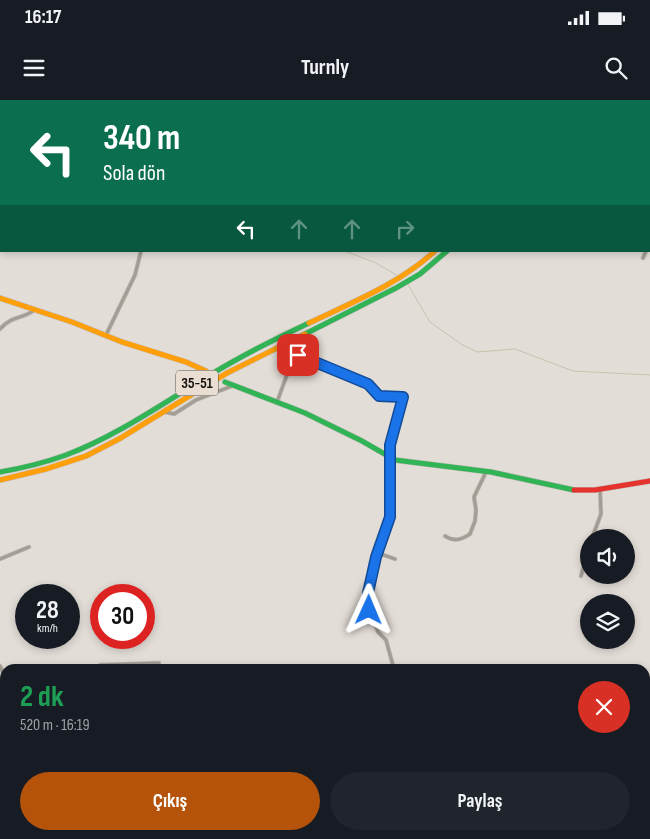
<!DOCTYPE html>
<html lang="tr">
<meta charset="utf-8">
<style>
body{margin:0;font-family:"Sofia Sans Condensed",sans-serif;background:#20242c;color:#f1f3f6;height:100vh;display:flex;flex-direction:column;font-size:19px;white-space:nowrap}
*{box-sizing:border-box;margin:0}
p{font-size:16px;color:#9ea1a6}
.icon{flex:none;width:28px;height:28px;fill:none;stroke:currentColor;stroke-width:2;stroke-linecap:round;stroke-linejoin:round}
.map{position:relative;flex:1;overflow:hidden}
.drawer{position:absolute;left:0px;top:564px;width:650px;height:176px;display:flex;flex-direction:column;background:#171b24;border-radius:15px 15px 0 0;box-shadow:0 2px 8px #0003}
.drawer>*{flex:none}
.hud{position:absolute;left:0px;top:0px;width:650px;height:152px;box-shadow:0 2px 8px #0003;background:#0b6e4f;color:#fff;overflow:hidden}
.fabs{position:absolute;left:580px;top:429px;display:grid;gap:10px}
.fabs a{display:grid;place-items:center;width:55px;height:55px;border-radius:50%;background:#171b24;box-shadow:0 2px 8px #0003;font-size:25px}
.speed{position:absolute;left:15px;top:484px;display:flex;gap:10px;font-size:25px;font-weight:700;text-align:center}
.speed>*{display:grid;place-content:center;width:65px;height:65px;border-radius:50%;background:#171b24;box-shadow:0 2px 8px #0003;line-height:1}
.speed small{font-size:12px;font-weight:400}
.speed .limit{border:8px solid #d22;background:#fff;color:#111}
.pin{position:absolute;display:grid;place-items:center;width:42px;height:42px;color:#fff;margin:-21px;border-radius:10px;box-shadow:0 2px 8px #0006}
.me{position:absolute;width:55px;margin:-28px;rotate:1deg;stroke-linejoin:round;filter:drop-shadow(0 0 4px #0008)}
.turn{display:flex;align-items:center;gap:18px;height:105px;padding:0 20px;font-size:22px}
.turn .icon{width:65px;height:65px;stroke-width:2.5}
.turn b{display:block;font-size:35px;line-height:42px}
.lanes{display:flex;align-items:center;height:48px;padding:0 20px;background:#0003;justify-content:center;gap:25px;direction:ltr}
.lanes .off{opacity:.35}
.round{display:grid;place-items:center;flex:none;width:52px;height:52px;border-radius:26px;background:#20242c}
.overview{display:flex;align-items:center;justify-content:space-between;height:85px;padding:0 20px}
h1{font-size:30px;font-weight:700;line-height:38px;color:#1e9e55}
.cta{display:flex;gap:10px;margin-top:auto;padding:10px 20px}
.cta a{flex:1;height:58px;border-radius:30px;background:#b45309;color:#fff;font-size:20px;font-weight:700;line-height:58px;text-align:center}
.cta a+a{background:#20242c;color:#f1f3f6}
.status{display:flex;justify-content:space-between;align-items:center;height:35px;padding:0 25px;background:#171b24;direction:ltr}
.status svg{height:14px;fill:currentColor}
header{display:flex;justify-content:space-between;align-items:center;height:65px;padding:0 20px;background:#171b24;font-size:22px;font-weight:700}
.map>svg:first-child{display:block}
.lines{fill:none;stroke-linecap:round;stroke-linejoin:round}
.stream{stroke:#c1c5ad;stroke-width:1}
.street-casing{stroke:#bdb8b3;stroke-width:4.5}
.fast-casing{stroke:#bdb8b3;stroke-width:6}
.slow-casing{stroke:#bdb8b3;stroke-width:6}
.jam-casing{stroke:#bdb8b3;stroke-width:6}
.street{stroke:#a29e93;stroke-width:3}
.fast{stroke:#30b455;stroke-width:5}
.slow{stroke:#ff9f0a;stroke-width:5}
.jam{stroke:#e5322d;stroke-width:5}
.route-casing{stroke:#114b97;stroke-width:12}
.route{stroke:#1a73e8;stroke-width:9}
.labels{text-anchor:middle;dominant-baseline:central;stroke-width:4;stroke-linejoin:round;paint-order:stroke}
.shield{fill:#e9ded1;stroke:#544e48;stroke-width:1}
.shield-label{font-size:15px;font-weight:bold;fill:#14110d}
</style>
<div class="status"><b>16:17</b><svg viewBox="0 0 49 12"><path d="M0 12V9h3v3zM5 12V6h3v6zM10 12V3h3v9zM15 12V0h3v12zM26 1h20v11H26zM47 4h2v5h-2z"/></svg></div>
<header><svg class="icon" aria-label="menu" viewBox="0 0 24 24"><path d="M4 6h16M4 12h16M4 18h16"/></svg>Turnly<svg class="icon" aria-label="search" viewBox="0 0 24 24"><circle cx="10" cy="10" r="6"/><path d="M15 15l6 6"/></svg></header>
<div class="map">
<svg width="650" height="739" viewBox="0 0 650 739">
<rect width="100%" height="100%" fill="#e3ddd7"/>
<g class="lines">
<g class="stream">
<path d="M0,60l1,1"/>
<path d="M345,151l31,12 22,13"/>
<path d="M407,183l23,39 31,22 16,8 38,-3 58,22 77,4"/>
</g>
<defs>
<g id="street">
<path d="M100,0l3,1"/>
<path d="M184,0l3,1"/>
<path d="M594,0l3,1"/>
<path d="M148,1v-1"/>
<path d="M193,1l1,-1"/>
<path d="M252,1v-1"/>
<path d="M395,1l1,-1"/>
<path d="M481,1v-1"/>
<path d="M581,1v-1"/>
<path d="M649,25l1,-2"/>
<path d="M649,92h1"/>
<path d="M649,143l1,-3"/>
<path d="M643,158l3,-7"/>
<path d="M0,229c12,-14 24,-10 34,-19"/>
<path d="M106,235l29,-60 6,-24"/>
<path d="M277,302l15,-41 6,-6 70,29 11,12 24,1 -13,48 2,39 -1,33 -15,40 -8,36 1,17 9,22 8,8 8,29"/>
<path d="M165,312l9,2 22,-14 36,-14"/>
<path d="M445,436c9,6 16,4 25,-2l5,-13 1,-11 -2,-13 12,-25"/>
<path d="M592,438l9,-24 -1,-25"/>
<path d="M378,453l17,6"/>
<path d="M0,459l29,-12"/>
<path d="M581,476l8,-28"/>
<path d="M0,566l5,11"/>
<path d="M96,569l4,-4 59,-2"/>
<path d="M0,683h5"/>
<path d="M0,710l5,-5"/>
<path d="M645,718l5,2"/>
<path d="M143,735v4"/>
<path d="M108,739l7,-4"/>
<path d="M383,739v-4"/>
<path d="M529,739l1,-4"/>
</g>
<g id="fast">
<path d="M390,0l3,1"/>
<path d="M649,113l1,1"/>
<path d="M305,234l91,-46 24,-14 27,-23"/>
<path d="M225,282l80,31 57,28 33,19 96,12 83,18"/>
<path d="M0,372c23,-4 44,-9 66,-17 53,-20 100,-54 149,-83 30,-18 62,-34 94,-49"/>
<path d="M260,735l27,4"/>
</g>
<g id="slow">
<path d="M649,106h1"/>
<path d="M0,198l72,24 50,20 64,20 20,9"/>
<path d="M309,223c44,-21 90,-39 126,-72"/>
<path d="M0,380l46,-11 40,-13 33,-17 108,-66 78,-39"/>
</g>
<path id="jam" d="M574,390h21l55,-9"/>
</defs>
<use href="#street" class="street-casing"/>
<use href="#fast" class="fast-casing"/>
<use href="#slow" class="slow-casing"/>
<use href="#jam" class="jam-casing"/>
<use href="#street" class="street"/>
<use href="#fast" class="fast"/>
<use href="#slow" class="slow"/>
<use href="#jam" class="jam"/>
</g>
<g class="lines">
<defs>
<path id="route" d="M298,255l70,29 11,12 24,1 -13,48v72l-14,40 -8,36 1,17"/>
</defs>
<use href="#route" class="route-casing"/>
<use href="#route" class="route"/>
</g>
<g class="labels">
<rect class="shield" x="176" y="270.5" width="42" height="25" rx="4"/>
<g class="shield-label">
<text x="197" y="283">35-51</text>
</g>
</g>
</svg>
<div class="fabs">
<a><svg class="icon" aria-label="sound" viewBox="0 0 24 24"><path d="M4 9h4l5-4v14l-5-4H4zM17 9q2 3 0 6"/></svg></a>
<a><svg class="icon" aria-label="layers" viewBox="0 0 24 24"><path d="M12 4l9 5-9 5-9-5zM3 14l9 5 9-5"/></svg></a>
</div>
<div class="speed"><div>28<small>km/h</small></div><div class="limit">30</div></div>
<div class="pin" style="left:298px;top:255px;background:#d93025"><svg class="icon" aria-label="arrive" viewBox="0 0 24 24"><path d="M6 21V4h12l-3 4 3 4H6"/></svg></div>
<svg class="me" style="left:369px;top:510px" viewBox="-20 -20 40 40"><path d="M0-17L14 15 0 8-14 15z" fill="#1a73e8" stroke="#fff" stroke-width="4"/></svg>
<div class="hud">
<div class="turn"><svg class="icon" aria-label="left" viewBox="0 0 24 24"><path d="M17 20v-9H6M10 6l-5 5 5 5"/></svg><div><b>340 m</b>Sola dön</div></div>
<div class="lanes"><svg class="icon" aria-label="left" viewBox="0 0 24 24"><path d="M17 20v-9H6M10 6l-5 5 5 5"/></svg><svg class="icon off" aria-label="ahead" viewBox="0 0 24 24"><path d="M12 20V5M6 11l6-6 6 6"/></svg><svg class="icon off" aria-label="ahead" viewBox="0 0 24 24"><path d="M12 20V5M6 11l6-6 6 6"/></svg><svg class="icon off" aria-label="right" viewBox="0 0 24 24"><path d="M7 20v-9h11M14 6l5 5-5 5"/></svg></div>
</div>
<section class="drawer">
<div class="overview"><div><h1>2 dk</h1><p>520 m · 16:19</p></div><a class="round" style="background:#d93025;color:#fff"><svg class="icon" aria-label="close" viewBox="0 0 24 24"><path d="M6 6l12 12M18 6L6 18"/></svg></a></div>
<div class="cta"><a>Çıkış</a><a>Paylaş</a></div>
</section>
</div>
